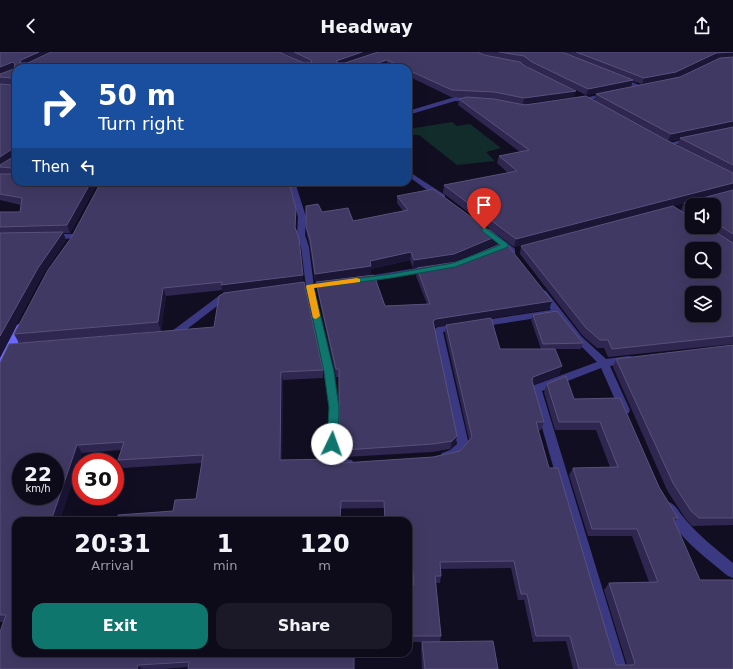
<!DOCTYPE html>
<style>
body{margin:0;font-family:"DejaVu Sans",sans-serif;background:#1b1827;color:#f1f3f6;height:100vh;display:flex;flex-direction:column;font-size:15px;white-space:nowrap}
*{box-sizing:border-box;margin:0}
p{font-size:13px;color:#9a9aa2}
.icon{flex:none;width:22px;height:22px;fill:none;stroke:currentColor;stroke-width:2;stroke-linecap:round;stroke-linejoin:round}
.map{position:relative;flex:1;overflow:hidden}
.drawer{position:absolute;left:12px;top:465px;width:400px;height:140px;display:flex;flex-direction:column;background:#0d0a1a;border-radius:12px;box-shadow:0 4px 16px #0002,0 0 0 1px #2d2b39}
.drawer>*{flex:none}
.top-card{position:absolute;left:12px;top:12px;width:400px;height:122px;border-radius:12px;box-shadow:0 4px 16px #0002,0 0 0 1px #2d2b39;background:#1a4fa0;color:#fff;overflow:hidden}
.fabs{position:absolute;left:685px;top:146px;display:grid;gap:8px}
.fabs a{display:grid;place-items:center;width:36px;height:36px;border-radius:8px;background:#0d0a1a;box-shadow:0 4px 16px #0002,0 0 0 1px #2d2b39;font-size:20px}
.speed{position:absolute;left:12px;top:401px;display:flex;gap:8px;font-size:20px;font-weight:700;text-align:center}
.speed>*{display:grid;place-content:center;width:52px;height:52px;border-radius:50%;background:#0d0a1a;box-shadow:0 4px 16px #0002,0 0 0 1px #2d2b39;line-height:1}
.speed small{font-size:10px;font-weight:400}
.speed .limit{border:6px solid #d22;background:#fff;color:#111}
.pin{position:absolute;display:grid;place-items:center;width:34px;height:34px;color:#fff;margin:-41px -17px;border-radius:50% 50% 50% 0;rotate:-45deg;box-shadow:0 0 4px #0007}
.pin .icon{rotate:45deg}
.me{position:absolute;width:44px;margin:-22px;rotate:3deg;stroke-linejoin:round;filter:drop-shadow(0 0 3px #0008)}
.turn{display:flex;align-items:center;gap:14px;height:84px;padding:0 20px;font-size:18px}
.turn .icon{width:52px;height:52px;stroke-width:2.5}
.turn b{display:block;font-size:28px;line-height:34px}
.then{display:flex;align-items:center;height:38px;padding:0 20px;background:#0003;gap:8px;font-size:15px}
.eta{display:flex;justify-content:space-evenly;align-items:center;height:68px;text-align:center}
.eta b{font-size:24px;font-weight:600;line-height:28px}
.button{display:flex;gap:8px;margin-top:auto;padding:8px 20px}
.button a{flex:1;height:46px;border-radius:12px;background:#0f766e;color:#fff;font-size:16px;font-weight:600;line-height:46px;text-align:center}
.button a+a{background:#1b1827;color:#f1f3f6}
header{display:flex;justify-content:space-between;align-items:center;height:52px;padding:0 20px;background:#0d0a1a;font-size:18px;font-weight:600}
.map>svg:first-child{display:block}
.green{fill:#112c2b}
.lines{fill:none;stroke-linecap:round;stroke-linejoin:round}
.street{fill:#3b3981;fill-rule:evenodd}
.secondary{fill:#6a68fd;fill-rule:evenodd}
.wall{fill:#2f2750;fill-rule:evenodd}
.shaded-wall{fill:#1b1536}
.building{fill:#403963;stroke:#58517b;fill-rule:evenodd}
.route{fill:#0f766e;stroke:#0a4d48}
.slow{fill:#f59e0b}
</style>
<header><svg class="icon" aria-label="back" viewBox="0 0 24 24"><path d="M15 5l-7 7 7 7"/></svg>Headway<svg class="icon" aria-label="share" viewBox="0 0 24 24"><path d="M12 15V3M7 8l5-5 5 5M5 13v7h14v-7"/></svg></header>
<div class="map">
<svg width="733" height="617" viewBox="0 0 733 617">
<rect width="100%" height="100%" fill="#110e22"/>
<path class="green" d="M452,70l5,4 13,-2 31,24 -15,4 9,9 -38,4 -38,-30h-11v-6z"/>
<g class="lines">
<g class="street">
<path d="M620,25l24,10 1,1 -5,1 -22,-9 -1,-1z"/>
<path d="M608,41l3,2 -1,1 -33,6 -3,-2z"/>
<path d="M455,45l17,1 3,2 -3,2 -17,-1 -47,14v-4z"/>
<path d="M692,85l2,1v2l-28,7 -3,-2z"/>
<path d="M408,119l37,24v4h-6l-31,-23z"/>
<path d="M87,130h29v1c-5,4 -24,3 -29,-1z"/>
<path d="M289,130h6l11,35 -1,18 4,12 5,40 20,85 5,36 -1,47 7,4 7,1 2,4 -2,4c-9,3 -21,-2 -26,-11l3,-49 -5,-36 -18,-85 -5,-40 -4,-12 1,-18z"/>
<path d="M484,177h6l25,20v4h-6l-25,-20z"/>
<path d="M49,182h25l4,2c-6,4 -24,4 -30,0z"/>
<path d="M429,214l3,1 1,2 -1,2 -70,12 -4,-3 4,-3z"/>
<path d="M543,238l3,1 36,46 24,22 23,-3 4,1 1,3 -1,3 -23,3 20,44 -1,3 -4,1 -4,-1 -20,-45 -59,23 85,278h-16l-80,-280 1,-3 65,-24 -21,-21 -20,-26 -77,12 -5,-3 5,-3 72,-11 -12,-17z"/>
<path d="M231,241l4,3 -1,2 -9,2 -47,36 -10,2 -3,-1 -2,-2 2,-2 7,-2 48,-36z"/>
<path d="M459,272l3,1 2,2 -2,2 -19,3 26,113c-5,9 -16,18 -27,14l-2,-3 2,-3 8,-3 7,-6 -24,-114 5,-3z"/>
<path d="M669,450c7,3 10,10 15,16 14,17 32,31 49,45v15l-5,-2c-23,-19 -52,-40 -65,-68l2,-4z"/>
</g>
<path class="secondary" d="M22,270l5,3 -23,46 -4,1v-14l17,-33z"/>
</g>
<g class="wall">
<path d="M0,0h733v292l-125,13 -4,-9h-7l-14,-12 -63,-82 1,-8 160,-36 3,-7 -170,44 -71,-54 1,-8 64,-12 -11,-10 2,-7 21,-4 -62,-47 1,-6 6,-2h-14l-43,-21v-8h-18l-3,-1 -4,1h-367v114l80,4 -26,47h-7l3,7 -24,36 -42,79v-143h20l1,-7 -21,-5v-116l13,1v-1h-13zM282,1l4,1 18,9zM718,7l-38,18 -5,1 39,-18zM521,10l2,1 8,6 55,26 45,-8 2,-6 9,3 -46,10 -2,7 -70,3 52,-13 -49,-24zM680,87l-3,7 -8,-5zM692,153h22v22h-22z"/>
<path d="M397,144l100,40 -1,8 -43,18 -40,6 -3,-8 -39,9v5l-56,7 -5,-34 -3,-12 -1,-8 16,-15 31,9 50,-10 -6,-8z"/>
<path d="M296,165v13l3,9 4,44 20,87v8l-40,2 -1,80 61,3 90,-6 27,-6 9,-11 -24,-107 1,-8 54,24h41l-10,-29 2,-5 50,28 -2,6h-26l7,17 -3,9 -26,10 11,37 -3,8h-3l11,38 67,197h11l-23,-75 5,-7 40,-1 -17,-46h-44l-19,-61 4,-7 37,-1 -14,-37h-41l-11,-38 3,-8 27,15 46,-1 39,89 19,31 -4,4 59,147h-160l-7,-28 -33,1 -9,-42h-6l-7,-32 -71,1 1,7 -1,7h-4l5,53 -1,6h-32v-57h4l-4,-49v-15h-23l-1,-13 -211,3 23,-12 6,-36 -79,5 -5,-8 3,-10 -39,3 -66,200h338l-166,14 -24,2h-164l4,-47h-4v-259l214,-36 54,-40 -45,6v-3l-57,6 -5,35 -142,12 -5,-9z"/>
<path d="M417,216l135,33 -3,8 -115,18 23,109 -2,8 -5,5 -18,3 -87,5 -5,-3 -1,-77h-3l-19,-88 -1,-7 69,24 42,-2 -11,-28z"/>
<path d="M733,293v180l-41,1 -7,-8 -18,-28 -54,-123 3,-8z"/>
<path d="M422,590l76,27h-76l-1,-20z"/>
</g>
<g class="shaded-wall">
<path d="M39,0h15l-31,15 -3,-4 1,-3z"/>
<path d="M362,0h18l-43,15 -1,-6z"/>
<path d="M733,0v6l-19,2 -40,19 -32,5 2,-6 72,-25z"/>
<path d="M387,8v7l-4,1h-21z"/>
<path d="M13,10l2,7 -15,6v-8z"/>
<path d="M633,28l-2,7 -45,8 2,-6z"/>
<path d="M576,39l-2,6 -51,7 1,-6z"/>
<path d="M733,69v6l-65,14 3,-7z"/>
<rect x="408" y="82" width="3" height="7"/>
<path d="M12,97l3,8 -15,9v-9z"/>
<path d="M91,130h4l1,4 -26,47 -3,-8z"/>
<path d="M733,131v7l-219,57 2,-8z"/>
<path d="M296,157v26l-1,-8z"/>
<path d="M63,180l3,8 -24,36 -42,79v-19l38,-68z"/>
<path d="M497,184l-1,8 -43,18 -40,6 1,-8z"/>
<path d="M411,200l-1,8 -39,9v5l-56,7v-7z"/>
<path d="M303,223v8l-80,10 -2,-8z"/>
<path d="M163,236l3,8 -5,35 -3,-9z"/>
<path d="M552,249l-3,8 -114,18 -3,2 1,-8 3,-2z"/>
<path d="M562,314l-3,9 -28,11 2,-9z"/>
<path d="M281,320l2,8 -1,88 -2,-8z"/>
<path d="M457,384l-2,8 -5,5 2,-8z"/>
<path d="M77,393l5,8 -22,68h-9z"/>
<path d="M138,613l4,4h-5z"/>
</g>
<g class="building">
<path d="M0,0h39l-18,8 -1,3h8l23,-11h228l25,11h8l-1,-3 -17,-8h68l-26,9 2,2h7l33,-11h100l6,3 36,7 7,5 49,24 -52,7 -30,-6 -42,-2 -44,-20v-2h-4l-17,-8 -25,8h-346v114h75l-24,43 -67,2v-15h20l2,-14 -22,-4v-20h13l-1,-6 -12,-1v-2l13,-8 1,-7 -2,-1 -12,8v-73l13,1 2,-6 -2,-1 -13,-1v-3l14,-5 1,-5 -2,-2 -13,5z"/>
<path d="M499,0h63l71,28 -45,9 -56,-27 -8,-6z"/>
<path d="M576,0h157l-17,1 -40,19 -32,6z"/>
<path d="M733,5v64l-62,13 -75,-40 84,-17 40,-19z"/>
<path d="M586,44l80,44 67,33v10l-217,56 -72,-54 73,-14 -18,-15 30,-6 -70,-51 8,-2 27,2 31,6z"/>
<path d="M733,75v38l-53,-27z"/>
<path d="M408,79l3,3h-3z"/>
<path d="M101,130h188l7,27 -1,18 4,12 4,36 -82,10 1,-3 -59,6 -5,34 -144,12 34,-64 23,-32z"/>
<path d="M433,137l64,47 -43,18 -40,6 -3,-8 -41,9 1,5 -56,8 -5,-35 -4,-12v-21l12,-2 4,8 26,-4 5,13 55,-11 -11,-14z"/>
<path d="M733,138v44l-19,-12v-17h-22v3l-8,-5z"/>
<path d="M673,154l19,12v9h15l26,16v93l-121,13 -4,-9h-8l-14,-12 -65,-82zM692,197h22v22h-22zM692,241h22v22h-22z"/>
<path d="M63,180l-25,36 -38,68v-103z"/>
<path d="M505,190l47,59 -116,18 -3,2 24,115 -5,5 -19,3 -88,6 -6,-3v-78h-3l-20,-87 58,-7 11,31 45,-2 -13,-36 40,-6z"/>
<path d="M304,230l19,88 -42,2 -1,88 56,-1 7,4 90,-6 27,-6 12,-14 -26,-112 45,-7 9,31h55l7,17 -29,11 -1,4 12,41h-8l13,46h9l58,197h17l2,-2 -26,-80 49,-1 -21,-53h-45l-19,-61 45,-1 -18,-45h-41l-12,-38 19,-8 8,23 46,-1 39,89 19,31h-5l27,62h33v89h-154l-9,-33h-34l-9,-42h-6l-7,-33 -74,1 1,14h-6l6,60h-33v-51h6l-5,-56h-1v-8h-23l-1,-20h-43l-1,20h-224l2,-6 55,-4 2,-11 21,-1 7,-44 -85,5 6,-18 -47,3 -26,76h-35v132h338v16h-166l1,-7 -51,3 -1,4h-137v-37l6,-17h-6v-252l9,-19 205,-17 5,-31 5,-3zM21,410h34v34h-34z"/>
<path d="M557,259l26,32 -40,1 -10,-29z"/>
<path d="M733,293v173h-34l-8,-7 -18,-28 -57,-124z"/>
<path d="M493,589l5,28h-73l-3,-27z"/>
</g>
<path class="route" d="M484,175l24,17v3l-53,20 -64,11 -77,10 20,84 5,36 -1,36 -2,3 -4,2 -3,-2 -2,-3 2,-36 -5,-36 -18,-86 1,-1 84,-11 62,-11 47,-18 -18,-14v-3z"/>
<path class="slow" d="M357,226l3,1v3l-46,6 6,28 -4,3 -3,-1 -7,-32 1,-1z"/>
</svg>
<div class="fabs">
<a><svg class="icon" aria-label="sound" viewBox="0 0 24 24"><path d="M4 9h4l5-4v14l-5-4H4zM17 9q2 3 0 6"/></svg></a>
<a><svg class="icon" aria-label="search" viewBox="0 0 24 24"><circle cx="10" cy="10" r="6"/><path d="M15 15l6 6"/></svg></a>
<a><svg class="icon" aria-label="layers" viewBox="0 0 24 24"><path d="M12 4l9 5-9 5-9-5zM3 14l9 5 9-5"/></svg></a>
</div>
<div class="speed"><div>22<small>km/h</small></div><div class="limit">30</div></div>
<div class="pin" style="left:484px;top:177px;background:#d93025"><svg class="icon" aria-label="arrive" viewBox="0 0 24 24"><path d="M6 21V4h12l-3 4 3 4H6"/></svg></div>
<svg class="me" style="left:332px;top:392px" viewBox="-20 -20 40 40"><circle r="19" fill="#fff"/><path d="M0-13L10 11 0 6-10 11z" fill="#0f766e"/></svg>
<div class="top-card">
<div class="turn"><svg class="icon" aria-label="right" viewBox="0 0 24 24"><path d="M7 20v-9h11M14 6l5 5-5 5"/></svg><div><b>50 m</b>Turn right</div></div>
<div class="then">Then<svg class="icon" aria-label="left" viewBox="0 0 24 24"><path d="M17 20v-9H6M10 6l-5 5 5 5"/></svg></div>
</div>
<section class="drawer">
<div class="eta">
<div><b>20:31</b><p>Arrival</p></div>
<div><b>1</b><p>min</p></div>
<div><b>120</b><p>m</p></div>
</div>
<div class="button"><a>Exit</a><a>Share</a></div>
</section>
</div>
